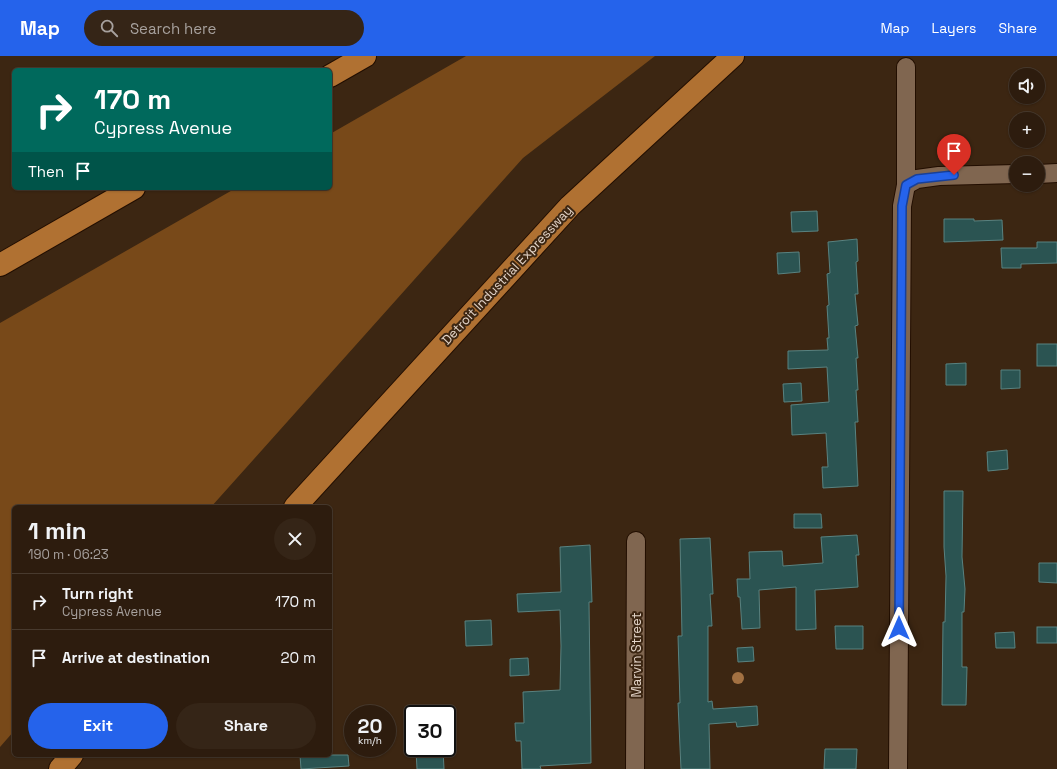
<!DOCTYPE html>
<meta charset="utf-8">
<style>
body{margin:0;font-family:"Space Grotesk",sans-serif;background:#352517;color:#f1f3f6;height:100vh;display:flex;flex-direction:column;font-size:15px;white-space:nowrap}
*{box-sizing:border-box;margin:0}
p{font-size:13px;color:#a7a19e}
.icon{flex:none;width:22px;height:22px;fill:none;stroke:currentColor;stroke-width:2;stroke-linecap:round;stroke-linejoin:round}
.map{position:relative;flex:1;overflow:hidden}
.panel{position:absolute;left:12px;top:449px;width:320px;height:252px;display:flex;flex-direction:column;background:#2d1c0e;border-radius:6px;box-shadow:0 1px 3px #0004,0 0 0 1px #483a2e}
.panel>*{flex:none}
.top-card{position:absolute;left:12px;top:12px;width:320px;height:122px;border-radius:6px;box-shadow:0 1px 3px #0004,0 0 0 1px #483a2e;background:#00695c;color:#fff;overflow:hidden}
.fabs{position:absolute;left:1009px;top:12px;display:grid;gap:8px}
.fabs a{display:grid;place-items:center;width:36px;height:36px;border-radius:50%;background:#2d1c0e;box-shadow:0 1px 3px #0004,0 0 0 1px #483a2e;font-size:20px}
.speed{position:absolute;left:344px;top:649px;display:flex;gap:8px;font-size:20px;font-weight:700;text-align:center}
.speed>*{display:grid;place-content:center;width:52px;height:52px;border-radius:50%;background:#2d1c0e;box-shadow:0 1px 3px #0004,0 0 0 1px #483a2e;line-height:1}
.speed small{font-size:10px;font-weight:400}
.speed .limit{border:2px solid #111;border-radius:6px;background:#fff;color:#111}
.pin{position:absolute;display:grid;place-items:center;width:34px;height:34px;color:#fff;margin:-41px -17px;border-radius:50% 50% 50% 0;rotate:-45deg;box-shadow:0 0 4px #0007}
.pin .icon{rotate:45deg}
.me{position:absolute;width:44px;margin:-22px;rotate:0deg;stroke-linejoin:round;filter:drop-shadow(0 0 3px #0008)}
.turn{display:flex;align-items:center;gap:14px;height:84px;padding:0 16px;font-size:18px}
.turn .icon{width:52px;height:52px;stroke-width:2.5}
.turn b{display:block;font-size:28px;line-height:34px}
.then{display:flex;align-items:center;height:38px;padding:0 16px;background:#0003;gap:8px;font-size:15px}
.round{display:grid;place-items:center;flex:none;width:42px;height:42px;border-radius:21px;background:#352517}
.headline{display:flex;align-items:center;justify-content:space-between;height:68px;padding:0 16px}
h1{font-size:24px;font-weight:800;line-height:30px}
.button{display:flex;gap:8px;margin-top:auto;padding:8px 16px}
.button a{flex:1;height:46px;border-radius:24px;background:#2563eb;color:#fff;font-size:16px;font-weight:800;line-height:46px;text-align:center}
.button a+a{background:#352517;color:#f1f3f6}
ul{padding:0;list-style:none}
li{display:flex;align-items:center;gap:12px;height:56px;padding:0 16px;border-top:1px solid #483a2e}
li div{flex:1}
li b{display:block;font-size:15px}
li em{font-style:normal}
header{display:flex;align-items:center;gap:24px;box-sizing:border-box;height:56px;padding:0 20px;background:#2563eb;color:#fff}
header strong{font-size:19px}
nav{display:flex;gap:22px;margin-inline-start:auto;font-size:14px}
.search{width:280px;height:36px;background:#352517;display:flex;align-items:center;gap:10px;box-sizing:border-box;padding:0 14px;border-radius:22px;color:#a7a19e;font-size:15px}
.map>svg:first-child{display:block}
.green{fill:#784919}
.building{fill:#2b5452;stroke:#598280}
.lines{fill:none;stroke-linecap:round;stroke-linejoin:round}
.minor-casing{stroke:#220e00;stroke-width:20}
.highway-casing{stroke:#220e00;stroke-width:24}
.minor{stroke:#806650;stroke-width:18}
.highway{stroke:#b07132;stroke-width:22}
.tree{fill:#a37142}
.route-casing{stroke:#184099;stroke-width:10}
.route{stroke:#2563eb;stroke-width:7}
.labels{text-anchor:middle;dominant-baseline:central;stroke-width:4;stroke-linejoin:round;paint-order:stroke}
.street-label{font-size:13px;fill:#e4d5c9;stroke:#3c2612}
</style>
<header>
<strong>Map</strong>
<div class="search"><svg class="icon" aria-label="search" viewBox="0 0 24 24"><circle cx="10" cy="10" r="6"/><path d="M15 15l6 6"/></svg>Search here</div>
<nav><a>Map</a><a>Layers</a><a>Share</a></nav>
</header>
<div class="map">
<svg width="1057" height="713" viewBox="0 0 1057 713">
<rect width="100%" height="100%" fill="#3c2612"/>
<path class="green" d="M466,0h189l-132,102 -312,349h-197v224l-14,16v-424l236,-135h94v-54z"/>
<g class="building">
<path d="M817,155l1,20 -26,1 -1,-20z"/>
<path d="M944,163h30v2l28,-1 1,20 -59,2z"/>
<path d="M857,183l1,22 -2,1 2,32h-3l3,31 -3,1 3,32h-2l2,32h-2l2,32h-3l3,64 -35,2 -1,-21h6l-2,-34 -34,2 -1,-30 38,-3 -2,-35 -39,2v-18l40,-1 -1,-12h2l-2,-32 2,-1 -2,-31 3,-1 -2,-31z"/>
<path d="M1037,186h20v21l-36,1v4h-19l-1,-20h36z"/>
<path d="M799,196l1,20 -22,2 -1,-21z"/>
<rect x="1037" y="288" width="20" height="22"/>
<path d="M966,307v22h-20v-21z"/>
<path d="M1001,314h19v18l-19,1z"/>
<path d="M801,327l1,18 -18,1 -1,-18z"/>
<path d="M1007,394l1,19 -20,2 -1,-19z"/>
<path d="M944,435h19l-1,66 3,32 -1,23h-2v55h5l-1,38h-24l1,-83h2l1,-46 -2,-29z"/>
<path d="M794,458h27l1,14h-28z"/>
<path d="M857,479l2,20h-3l2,32 -43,3 1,39 -20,1v-43l-37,3 1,38 -18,1 -2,-32h-2l-1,-18h13l-1,-27 33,-1 1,15 40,-3 -2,-26z"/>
<path d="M710,482l3,56h-3l2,32h-4v76l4,-1 1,8 44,-3 1,19 -21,2 -1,-5 -27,2 1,45h-29l-3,-66h2l-2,-67h4l-2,-97z"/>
<path d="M590,489l2,57h-3l2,161 -51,3 1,3h-19l-1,-28h-5l-1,-18h9l-1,-31 37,-2 1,-44 -1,-36 -42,2 -1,-18 44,-2 -1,-45z"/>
<path d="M1039,507h18v20l-18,-1z"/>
<path d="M491,564l1,25 -26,1 -1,-25z"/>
<path d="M835,570h28v23h-27z"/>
<rect x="1037" y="571" width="20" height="16"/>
<path d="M1014,576l1,16h-19l-1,-15z"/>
<path d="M753,591l1,14 -16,1 -1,-14z"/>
<path d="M528,602l1,17 -19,1v-17z"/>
<path d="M443,693l1,20h-27l-1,-19z"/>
<path d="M825,693h32l-1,20h-32z"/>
<path d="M300,699h48l1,11 -48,3z"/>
</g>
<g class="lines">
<defs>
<g id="minor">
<path d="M1038,118l19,-1"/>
<path d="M906,129l11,-6 22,-3 77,-2"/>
<path d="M635,713l1,-228"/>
<path d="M898,713l4,-563 4,-21v-118"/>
</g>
<g id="highway">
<path d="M330,20l35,-20"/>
<path d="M0,209l134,-77"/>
<path d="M295,451l275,-301 163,-150"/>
<path d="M60,713l12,-14"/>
</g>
</defs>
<use href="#minor" class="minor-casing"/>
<use href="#highway" class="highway-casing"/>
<use href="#minor" class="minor"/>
<use href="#highway" class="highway"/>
</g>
<circle class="tree" cx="738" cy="622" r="6"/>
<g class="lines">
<defs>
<path id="route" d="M899,572l3,-422 4,-21 11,-6 37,-4"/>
</defs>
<use href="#route" class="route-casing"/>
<use href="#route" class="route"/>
</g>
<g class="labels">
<g class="street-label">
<text transform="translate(507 219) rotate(-47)">Detroit Industrial Expressway</text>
<text transform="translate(636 599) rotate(-90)">Marvin Street</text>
</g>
</g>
</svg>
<div class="fabs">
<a><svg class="icon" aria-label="sound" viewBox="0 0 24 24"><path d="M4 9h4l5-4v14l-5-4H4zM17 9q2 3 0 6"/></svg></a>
<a>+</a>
<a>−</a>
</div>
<div class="speed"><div>20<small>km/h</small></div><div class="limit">30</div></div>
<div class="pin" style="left:954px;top:119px;background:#d93025"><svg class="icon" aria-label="arrive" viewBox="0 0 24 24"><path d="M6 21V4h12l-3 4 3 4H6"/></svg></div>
<svg class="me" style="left:899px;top:572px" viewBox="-20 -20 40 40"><path d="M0-17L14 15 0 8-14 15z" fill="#2563eb" stroke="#fff" stroke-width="4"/></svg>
<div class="top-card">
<div class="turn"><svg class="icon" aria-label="right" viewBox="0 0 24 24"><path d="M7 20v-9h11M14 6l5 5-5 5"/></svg><div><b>170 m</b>Cypress Avenue</div></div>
<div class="then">Then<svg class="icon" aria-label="arrive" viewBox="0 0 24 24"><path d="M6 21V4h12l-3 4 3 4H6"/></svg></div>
</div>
<section class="panel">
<div class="headline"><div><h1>1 min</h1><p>190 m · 06:23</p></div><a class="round"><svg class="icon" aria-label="close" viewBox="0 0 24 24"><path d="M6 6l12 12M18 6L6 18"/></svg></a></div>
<ul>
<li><svg class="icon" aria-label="right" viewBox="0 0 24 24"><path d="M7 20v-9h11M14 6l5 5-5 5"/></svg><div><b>Turn right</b><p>Cypress Avenue</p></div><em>170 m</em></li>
<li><svg class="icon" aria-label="arrive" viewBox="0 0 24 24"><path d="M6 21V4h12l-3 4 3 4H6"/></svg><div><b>Arrive at destination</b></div><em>20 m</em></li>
</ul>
<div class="button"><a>Exit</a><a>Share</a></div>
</section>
</div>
